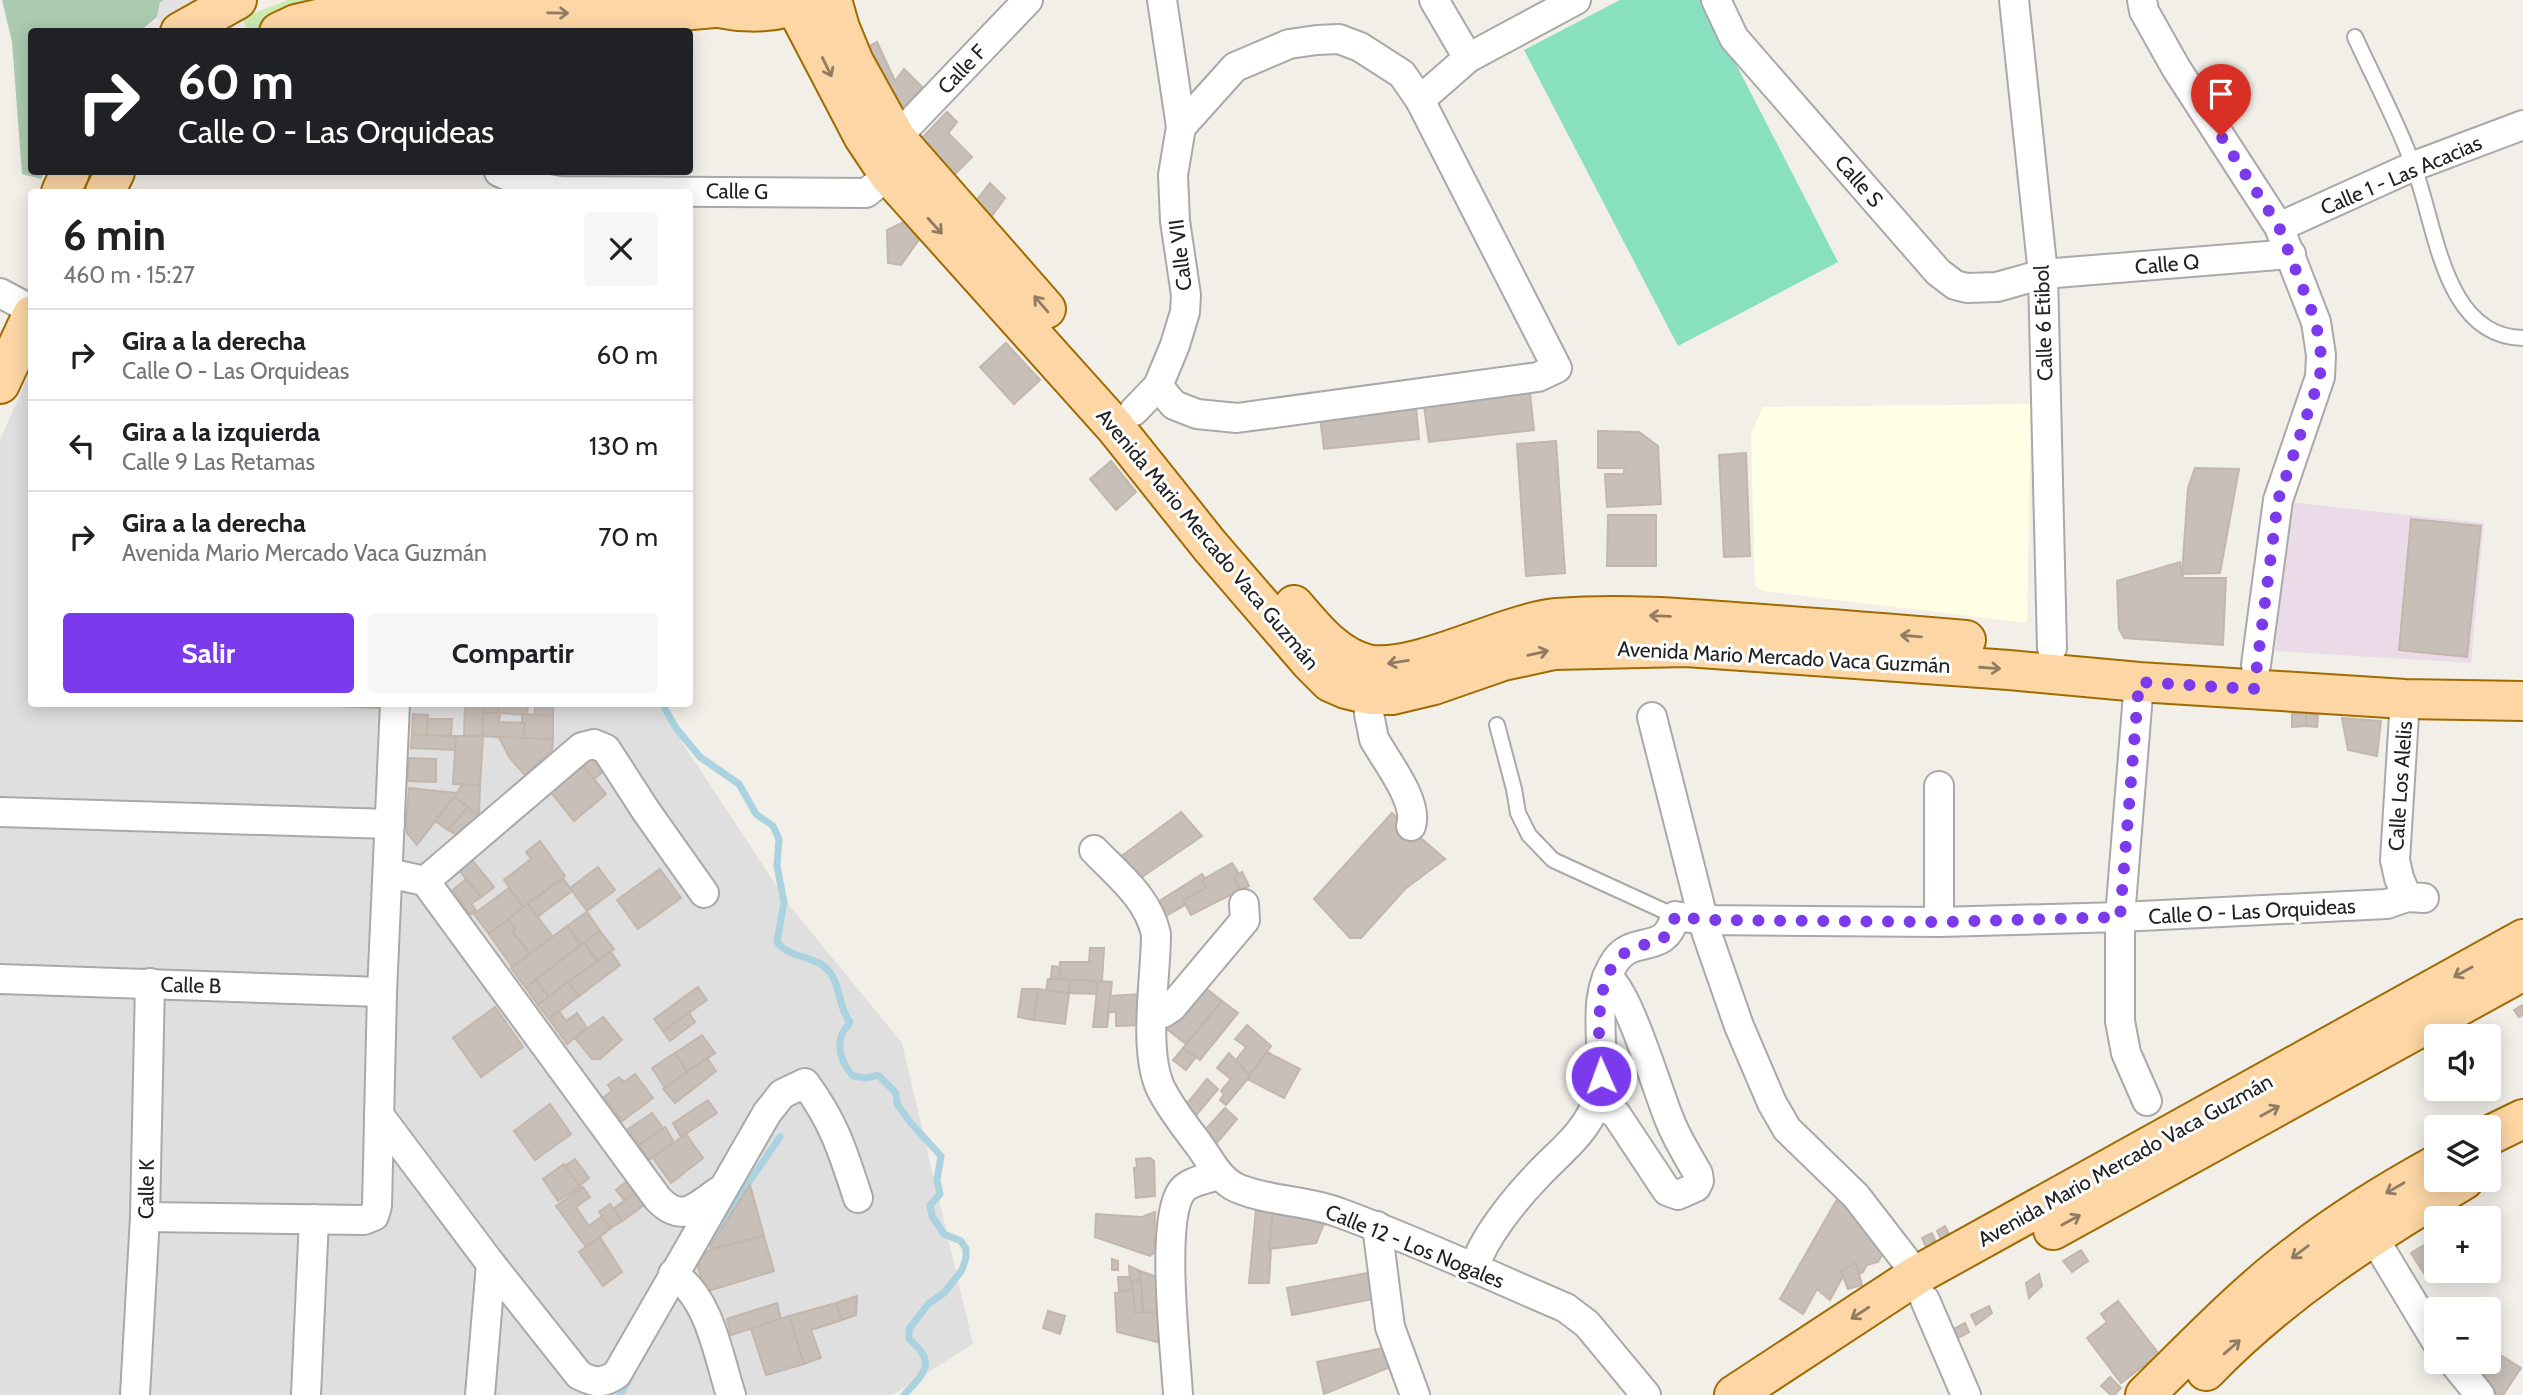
<!DOCTYPE html>
<html lang="es">
<meta charset="utf-8">
<style>
body{margin:0;font-family:Cabin,sans-serif;background:#f6f6f6;color:#202124;height:100vh;display:flex;flex-direction:column;font-size:26px;white-space:nowrap}
*{box-sizing:border-box;margin:0}
p{font-size:23px;color:#757577}
.icon{flex:none;width:38px;height:38px;fill:none;stroke:currentColor;stroke-width:2;stroke-linecap:round;stroke-linejoin:round}
.map{position:relative;flex:1;overflow:hidden}
.drawer{position:absolute;left:28px;top:189px;width:665px;height:518px;display:flex;flex-direction:column;background:#fff;border-radius:7px;box-shadow:0 4px 18px #0003}
.drawer>*{flex:none}
.banner{position:absolute;left:28px;top:28px;width:665px;height:147px;border-radius:7px;box-shadow:0 4px 18px #0003;background:#202124;color:#fff;overflow:hidden}
.fabs{position:absolute;left:2424px;top:1024px;display:grid;gap:14px}
.fabs a{display:grid;place-items:center;width:77px;height:77px;border-radius:7px;background:#fff;box-shadow:0 4px 18px #0003;font-size:35px}
.pin{position:absolute;display:grid;place-items:center;width:60px;height:60px;color:#fff;margin:-72px -30px;border-radius:50% 50% 50% 0;rotate:-45deg;box-shadow:0 0 7px #0007}
.pin .icon{rotate:45deg}
.me{position:absolute;width:77px;margin:-38px;rotate:358deg;stroke-linejoin:round;filter:drop-shadow(0 0 5px #0008)}
.turn{display:flex;align-items:center;gap:24px;height:147px;padding:0 35px;font-size:32px}
.turn .icon{width:91px;height:91px;stroke-width:2.5}
.turn b{display:block;font-size:49px;line-height:60px}
.round{display:grid;place-items:center;flex:none;width:74px;height:74px;border-radius:7px;background:#f6f6f6}
.headline{display:flex;align-items:center;justify-content:space-between;height:119px;padding:0 35px}
h1{font-size:42px;font-weight:700;line-height:52px}
.cta{display:flex;gap:14px;margin-top:auto;padding:14px 35px}
.cta a{flex:1;height:80px;border-radius:7px;background:#7c3aed;color:#fff;font-size:28px;font-weight:700;line-height:80px;text-align:center}
.cta a+a{background:#f6f6f6;color:#202124}
ul{padding:0;list-style:none}
li{display:flex;align-items:center;gap:21px;height:91px;padding:0 35px;border-top:2px solid #e0e0e0}
li div{flex:1}
li b{display:block;font-size:26px}
li em{font-style:normal}
.map>svg:first-child{display:block}
.residential{fill:#e0dfdf}
.industrial{fill:#ebdbe8}
.education{fill:#ffffe5}
.grass{fill:#cdebb0}
.cemetery{fill:#aacbaf}
.pitch{fill:#88e0be}
.parking{fill:#e2e2e2}
.lines{fill:none;stroke-linecap:round;stroke-linejoin:round}
.stream{stroke:#aad3df;stroke-width:7}
.building{fill:#c7bfb8;stroke:#c4b6ab;stroke-width:2}
.lane-casing{stroke:#a9a9a9;stroke-width:18}
.street-casing{stroke:#a9a9a9;stroke-width:32}
.primary-casing{stroke:#a06b00;stroke-width:42}
.lane{stroke:#fff;stroke-width:14}
.street{stroke:#fff;stroke-width:28}
.primary{stroke:#fcd6a4;stroke-width:38}
.oneway{stroke:#8f7c63}
.route{stroke:#7c3aed;stroke-width:12;stroke-dasharray:0 21.6}
.labels{text-anchor:middle;dominant-baseline:central;stroke-width:6;stroke-linejoin:round;paint-order:stroke}
.street-label{font-size:21px;fill:#222;stroke:#fff}
</style>
<div class="map">
<svg width="2523" height="1395" viewBox="0 0 2523 1395">
<rect width="100%" height="100%" fill="#f2efe9"/>
<path class="residential" d="M31,369l1,335h625l132,201 113,138 71,301 -81,51h-892v-955z"/>
<path class="industrial" d="M2287,502l197,21 -13,140 -196,-12z"/>
<path class="education" d="M2031,404l-4,219 -264,-32 -8,-5 -4,-153 12,-26z"/>
<path class="grass" d="M288,0h87l-109,25 -18,6 -6,-13z"/>
<path class="cemetery" d="M2,0h162l-4,3 -3,14 -17,14 -108,1v140h13l-4,7 -19,-5 -10,-132z"/>
<path class="pitch" d="M1620,0h83l135,262 -160,84 -154,-296z"/>
<path class="parking" d="M164,0h36l-37,25 -6,-8 3,-14z"/>
<g class="lines">
<g class="stream">
<path d="M662,704l14,24 24,29 39,27 17,30 17,12 6,13 -2,27 7,36 -7,40c12,17 39,13 52,29 12,14 9,36 21,51 -3,5 -8,10 -9,15 -4,15 3,29 12,39l13,2 12,-3 18,18 1,11 13,18 31,34 -4,24 3,14 -10,11 2,11 12,18 17,7 5,8v9l-4,12 -18,23 -15,10 -20,26v10c29,24 15,34 -5,56"/>
<path d="M713,1234l67,-97"/>
<path d="M620,1395l10,-18"/>
</g>
</g>
<g class="building">
<path d="M877,42l18,39 9,-12 19,19 -19,19 -6,1 -30,-61z"/>
<path d="M947,112l10,10 -9,11 24,24 -19,19 -34,-35z"/>
<path d="M990,183l15,15 -20,27 -13,-19z"/>
<path d="M912,218l11,16 -22,31 -13,-2 -1,-33z"/>
<path d="M1006,343l34,37 -26,24 -34,-37z"/>
<path d="M1530,393l4,37 -105,12 -5,-36z"/>
<path d="M1416,407l3,32 -95,10 -4,-32z"/>
<path d="M1598,431l41,1 19,14 3,58 -54,3 -2,-33h19v-6h-26z"/>
<path d="M1556,441l9,132 -39,3 -9,-132z"/>
<path d="M1746,453l4,103 -26,1 -5,-102z"/>
<path d="M1111,461l25,31 -20,18 -26,-31z"/>
<path d="M2195,468l44,1 -19,104 -38,1 6,-86z"/>
<path d="M1608,515h48v51h-49z"/>
<path d="M2411,519l70,7 -14,131 -68,-7z"/>
<path d="M2180,562l3,16h43l-3,67 -99,-7 -5,-9 -2,-48z"/>
<path d="M333,704h45v4l-45,-2z"/>
<path d="M413,704h31v2l-31,-1z"/>
<path d="M465,704h19l-1,32h-19z"/>
<path d="M484,704h15l-1,9h-15z"/>
<path d="M499,704h29l-1,11 -29,-2z"/>
<path d="M535,704h18v12l-18,-1z"/>
<path d="M483,713h17l-1,9 26,1 -1,16 -41,-3z"/>
<path d="M2306,713v13l-14,1v-13z"/>
<path d="M2306,713l12,2 -1,12 -11,-1z"/>
<path d="M413,714l15,1 -1,20h-15z"/>
<path d="M522,714l31,2v23h-29l1,-16h-3z"/>
<path d="M2342,718l39,3 -4,35 -29,-6z"/>
<path d="M428,719h24l-1,17 -24,-1z"/>
<path d="M412,735l44,1 -1,14 -44,-2z"/>
<path d="M456,736h27l-3,49 -27,-1z"/>
<path d="M499,737l54,2 -1,11 -27,25 -16,-18z"/>
<path d="M600,752l11,13 -17,14 -11,-14z"/>
<path d="M409,758l27,1v23l-28,-1z"/>
<path d="M581,763l25,31 -32,27 -25,-31z"/>
<path d="M462,785h18l-1,31 -25,-19z"/>
<path d="M409,788l48,5 -40,52 -10,-12 -1,-8z"/>
<path d="M454,797l14,10 -20,23 -13,-9z"/>
<path d="M468,807l11,9 -22,19 -9,-5z"/>
<path d="M1181,812l21,24 -63,43 -20,-21z"/>
<path d="M1392,813l53,46 -40,30 -44,49h-11l-36,-39z"/>
<path d="M540,841l25,35 -42,31 -19,-27 27,-21 -5,-7z"/>
<path d="M472,860l22,27 -13,10 -22,-27z"/>
<path d="M1232,863l7,11 -5,3 6,13 -49,25 -8,-15 23,-12 -4,-8z"/>
<path d="M598,867l17,23 -28,21 -17,-23z"/>
<path d="M660,869l21,29 -43,31 -21,-29z"/>
<path d="M1242,872l7,14 -9,4 -6,-13z"/>
<path d="M1202,874l3,4 -3,2 4,8 -23,12 2,5 -21,12 -6,-15z"/>
<path d="M563,878l9,13 -35,26 -9,-13z"/>
<path d="M466,879l15,18 -10,7 5,6 -6,5 -17,-25z"/>
<path d="M509,888l14,19 -34,27 -15,-20z"/>
<path d="M528,904l25,33 -23,17 -18,-23 3,-2 -7,-10z"/>
<path d="M587,912l13,19 -19,14 -14,-19z"/>
<path d="M508,919l7,10 -3,2 18,23 -17,14 -24,-34z"/>
<path d="M567,926l14,19 -55,43 -15,-20z"/>
<path d="M600,931l14,18 -17,12 -13,-18z"/>
<path d="M584,943l13,18 -48,36 -14,-17z"/>
<path d="M1090,948h14l-2,33 -43,-2 1,-17h29z"/>
<path d="M611,952l9,13 -41,31 -11,-14z"/>
<path d="M1052,966l8,1 -1,12h-8z"/>
<path d="M1048,979l22,1 -1,13 -23,-3z"/>
<path d="M535,980l14,17 -11,8 -12,-17z"/>
<path d="M1070,980l28,1 -1,13 -28,-1z"/>
<path d="M1098,981l14,1 -5,45h-14z"/>
<path d="M568,982l11,14 -30,23 -11,-14z"/>
<path d="M1199,983l23,18 -36,43 -24,-19z"/>
<path d="M698,987l9,13 -44,31 -9,-12z"/>
<path d="M1022,989h16l-4,31 -16,-3z"/>
<path d="M1038,989l31,4 -4,31 -31,-4z"/>
<path d="M1142,994l2,31 -28,1v-14h-8l2,-16z"/>
<path d="M1222,1001l16,12 -38,47 -17,-12z"/>
<path d="M2523,1005v10l-4,2 -5,-7z"/>
<path d="M495,1007l28,40 -42,30 -28,-39z"/>
<path d="M559,1011l7,10 11,-8 10,15 -20,16 -18,-25z"/>
<path d="M689,1013l6,9 -25,19 -7,-10z"/>
<path d="M603,1017l19,23 -22,19h-8l-17,-21z"/>
<path d="M1247,1025l24,21 -21,30 -14,-16 10,-13 -11,-8z"/>
<path d="M702,1035l13,18 -28,19 -12,-19z"/>
<path d="M1183,1048l13,9 -10,13 -13,-10z"/>
<path d="M1267,1052l33,17 -16,29 -37,-19z"/>
<path d="M675,1053l12,19 -22,16 -13,-20z"/>
<path d="M1229,1053l21,23 -24,29 -6,-5 4,-6 -3,-3 10,-12 -14,-11z"/>
<path d="M707,1058l9,13 -41,32 -12,-14z"/>
<path d="M635,1074l18,24 -31,23 -18,-24 8,-6 -4,-6 11,-8 5,5z"/>
<path d="M1207,1079l11,10 -24,29 -9,-12z"/>
<path d="M708,1100l9,13 -36,24 -8,-14z"/>
<path d="M550,1104l21,30 -36,26 -21,-29z"/>
<path d="M1225,1108l12,11 -21,25 -12,-13z"/>
<path d="M652,1113l11,15 -24,17 -11,-16z"/>
<path d="M665,1127l9,15 -25,18 -10,-15z"/>
<path d="M686,1134l17,24 -32,25 -18,-25z"/>
<path d="M1150,1158l4,3 1,35 -19,2 -2,-30 3,-1 -1,-8z"/>
<path d="M575,1159l14,19 -10,8 -14,-20z"/>
<path d="M564,1164l16,23 -22,14 -15,-22z"/>
<path d="M626,1182l9,11 -10,8 -9,-11z"/>
<path d="M750,1185l14,51 -53,13 -1,-3z"/>
<path d="M583,1187l7,10 -14,10 13,19 13,-10 9,12 -25,19 -30,-41z"/>
<path d="M635,1193l9,12 -22,16 -9,-12z"/>
<path d="M1839,1196l42,50 1,9 -4,7 -11,3 -4,7 -8,5 -13,1 -12,22 -13,-11 -14,25 -23,-15z"/>
<path d="M610,1204l12,17 -11,7 -12,-16z"/>
<path d="M1256,1210l17,2 -4,71h-20z"/>
<path d="M1155,1212l-1,41 -4,3 -55,-19 1,-23 46,3z"/>
<path d="M1273,1212l53,7 -10,24 -47,6z"/>
<path d="M1945,1226l7,14 -8,5 -7,-14z"/>
<path d="M1932,1233l6,14 -10,5 -6,-14z"/>
<path d="M764,1236l10,35 -69,21 -7,-25 4,-12 9,-6z"/>
<path d="M600,1237l22,35 -19,14 -24,-34z"/>
<path d="M2436,1238v32h3l-12,8 -16,-25z"/>
<path d="M2081,1250l7,11 -16,11 -9,-11z"/>
<path d="M1112,1259l6,2v9h-6z"/>
<path d="M1856,1263l6,22 -14,4 -7,-18z"/>
<path d="M1129,1266l11,5 1,9 -11,1z"/>
<path d="M1140,1271l20,7 2,34 -19,1z"/>
<path d="M1368,1273l5,26 -81,16 -5,-27z"/>
<path d="M2039,1274l3,12 -13,12 -3,-15z"/>
<path d="M1118,1277h12l3,12 -14,2z"/>
<path d="M1141,1280l2,33h-8l-3,-32z"/>
<path d="M1133,1291l2,22 27,-1 3,32 -48,-12 -2,-39z"/>
<path d="M857,1296l-1,19 -14,5 -6,-17z"/>
<path d="M2118,1301l41,53 -38,29 -34,-45 20,-16 -6,-8z"/>
<path d="M777,1303l4,16 -50,16 -4,-16z"/>
<path d="M836,1303l6,17 -31,10 10,28 -17,6 -15,-48z"/>
<path d="M1989,1306l3,7 -16,12 -5,-10z"/>
<path d="M1048,1311l17,5 -5,18 -17,-6z"/>
<path d="M789,1316l15,48 -38,11 -15,-46z"/>
<path d="M1965,1323l4,9 -13,7 -4,-9z"/>
<path d="M1383,1348l5,20 -64,26 -7,-32z"/>
<path d="M2499,1354l22,14 -18,27h-6l-14,-18z"/>
<path d="M2110,1377l11,11 -7,7h-3l-10,-9z"/>
</g>
<g class="lines">
<defs>
<g id="lane">
<path d="M2355,37c19,42 42,84 58,128 23,57 29,172 110,173"/>
<path d="M1497,725l17,64 4,24 11,22 24,25 122,56"/>
</g>
<g id="street">
<path d="M1434,0l34,58"/>
<path d="M1716,0l18,38 204,234 17,13 12,3 30,-1 46,-13 248,-20"/>
<path d="M2014,0l29,274 9,374"/>
<path d="M2142,0l2,11 32,57 103,159 37,95 5,33 -1,22 -42,123 -22,165"/>
<path d="M1420,100l48,-42 108,-58"/>
<path d="M896,138l132,-138"/>
<path d="M499,172l32,14 29,5 306,2 23,-18"/>
<path d="M2279,227l135,-61 109,-41"/>
<path d="M0,293l32,17"/>
<path d="M1158,386l16,19 23,9 40,4 301,-41 19,-9 -137,-268 -18,-26 -42,-27 -21,-8 -22,1 -28,4 -54,23 -54,60"/>
<path d="M1134,411l24,-25 17,-41 10,-33 1,-17 -11,-74 -2,-46 8,-48 -19,-127"/>
<path d="M2139,682l-19,235v104l6,32 21,48"/>
<path d="M1371,695l-2,19 5,25c12,22 45,63 37,87"/>
<path d="M2405,699l-10,161 4,18 8,19 17,1"/>
<path d="M1652,717l55,217 32,92 33,77 15,26 69,67 61,79"/>
<path d="M1939,786v136"/>
<path d="M0,812l390,12"/>
<path d="M1094,850c25,26 54,48 62,84 0,43 -13,114 4,153 10,21 25,39 39,58 11,15 20,35 38,43 33,14 70,12 103,25 77,28 151,63 226,95l21,16 59,71"/>
<path d="M388,873l37,8 233,318c24,25 38,8 61,-8"/>
<path d="M425,881l157,-134 12,-3 12,5 40,62 58,82"/>
<path d="M0,979l382,13"/>
<path d="M1152,1014l11,-1 9,-6 63,-75 10,-12 -1,-16"/>
<path d="M1596,1102l20,12 51,77 11,4 18,-8 3,-6 -1,-7c-10,-18 -21,-35 -28,-53 -12,-28 -42,-132 -63,-144"/>
<path d="M379,1115l112,149 88,111c15,8 24,9 38,-1l150,-261 15,-19 23,-11c29,39 38,69 53,115"/>
<path d="M145,1217l219,3 10,-4 3,-10 5,-214 13,-288"/>
<path d="M1377,1226l13,101 25,68"/>
<path d="M2372,1235l64,106"/>
<path d="M1474,1268c10,-31 40,-68 63,-92 20,-22 47,-41 58,-70 18,-47 -10,-101 21,-146 19,-26 50,-4 59,-44l29,4 235,2 181,-5 267,-13 20,-7"/>
<path d="M673,1274c37,24 45,81 58,121"/>
<path d="M1925,1300l41,95"/>
<path d="M2453,1362l27,33"/>
<path d="M135,1395l10,-178 5,-234"/>
<path d="M306,1395l8,-176"/>
<path d="M480,1395l11,-131"/>
<path d="M1178,1395c-2,-41 -18,-172 3,-203 7,-11 26,-13 38,-17"/>
</g>
<g id="primary">
<path d="M694,0c35,15 80,16 116,0"/>
<path d="M832,0l8,28 14,34 42,76 150,171"/>
<path d="M795,6l68,130 26,39 226,252 95,119 101,117 19,19 16,7 25,6h21l42,-10 69,-24 51,-11 132,-3 323,23 130,12 266,17 118,2"/>
<path d="M180,32l57,-32"/>
<path d="M279,32l17,-8 43,-10 73,-4 223,5 79,-7"/>
<path d="M61,192l9,-20"/>
<path d="M105,192l10,-20"/>
<path d="M0,384l32,-69"/>
<path d="M1294,605c20,23 41,51 73,59 48,10 136,-41 190,-46 64,-5 127,0 191,5 73,5 146,11 218,17"/>
<path d="M2488,1136l35,-17"/>
<path d="M2053,1230l470,-259"/>
<path d="M2206,1371c76,-79 166,-136 258,-191"/>
<path d="M1734,1395l183,-120 606,-336"/>
<path d="M2145,1395c49,-48 96,-98 150,-139 45,-35 92,-64 141,-91"/>
</g>
</defs>
<use href="#lane" class="lane-casing"/>
<use href="#street" class="street-casing"/>
<use href="#primary" class="primary-casing"/>
<use href="#lane" class="lane"/>
<use href="#street" class="street"/>
<use href="#primary" class="primary"/>
</g>
<defs><path id="oneway-shaft" d="M-6 0H5M1.5-3L5.5 0L1.5 3" fill="none" stroke-width="1.6" stroke-linecap="round" stroke-linejoin="round" transform="scale(1.75)"/></defs>
<g class="oneway">
<use href="#oneway-shaft" transform="translate(558 13) rotate(1)"/>
<use href="#oneway-shaft" transform="translate(827 67) rotate(64)"/>
<use href="#oneway-shaft" transform="translate(935 226) rotate(48)"/>
<use href="#oneway-shaft" transform="translate(1041 304) rotate(-131)"/>
<use href="#oneway-shaft" transform="translate(1660 616) rotate(-178)"/>
<use href="#oneway-shaft" transform="translate(1911 636) rotate(-175)"/>
<use href="#oneway-shaft" transform="translate(1538 653) rotate(-13)"/>
<use href="#oneway-shaft" transform="translate(1398 662) rotate(171)"/>
<use href="#oneway-shaft" transform="translate(1990 668) rotate(4)"/>
<use href="#oneway-shaft" transform="translate(2463 972) rotate(151)"/>
<use href="#oneway-shaft" transform="translate(2270 1111) rotate(-29)"/>
<use href="#oneway-shaft" transform="translate(2395 1188) rotate(150)"/>
<use href="#oneway-shaft" transform="translate(2071 1220) rotate(-29)"/>
<use href="#oneway-shaft" transform="translate(2300 1252) rotate(143)"/>
<use href="#oneway-shaft" transform="translate(1860 1313) rotate(147)"/>
<use href="#oneway-shaft" transform="translate(2232 1347) rotate(-41)"/>
</g>
<g class="lines">
<path class="route" d="M1601,1076c-2,-34 -8,-93 19,-119 21,-21 47,-3 55,-41l29,4 236,2 180,-5 19,-235 115,7 24,-189 42,-123 1,-22 -5,-33 -37,-95 -58,-91"/>
</g>
<g class="labels">
<g class="street-label">
<text transform="translate(962 69) rotate(-46)">Calle F</text>
<text transform="translate(2401 175) rotate(-23)">Calle 1 - Las Acacias</text>
<text transform="translate(1859 181) rotate(49)">Calle S</text>
<text transform="translate(737 191) rotate(1)">Calle G</text>
<text transform="translate(1180 255) rotate(-97)">Calle VII</text>
<text transform="translate(2167 264) rotate(-5)">Calle Q</text>
<text transform="translate(2043 323) rotate(-92)">Calle 6 Etibol</text>
<text transform="translate(1208 539) rotate(50)">Avenida Mario Mercado Vaca Guzmán</text>
<text transform="translate(1784 657) rotate(3)">Avenida Mario Mercado Vaca Guzmán</text>
<text transform="translate(2400 786) rotate(-86)">Calle Los Alelis</text>
<text transform="translate(2252 911) rotate(-3)">Calle O - Las Orquideas</text>
<text transform="translate(191 985) rotate(2)">Calle B</text>
<text transform="translate(2125 1160) rotate(-29)">Avenida Mario Mercado Vaca Guzmán</text>
<text transform="translate(146 1189) rotate(-89)">Calle K</text>
<text transform="translate(1415 1246) rotate(22)">Calle 12 - Los Nogales</text>
</g>
</g>
</svg>
<div class="fabs">
<a><svg class="icon" aria-label="sound" viewBox="0 0 24 24"><path d="M4 9h4l5-4v14l-5-4H4zM17 9q2 3 0 6"/></svg></a>
<a><svg class="icon" aria-label="layers" viewBox="0 0 24 24"><path d="M12 4l9 5-9 5-9-5zM3 14l9 5 9-5"/></svg></a>
<a>+</a>
<a>−</a>
</div>
<div class="pin" style="left:2221px;top:136px;background:#d93025"><svg class="icon" aria-label="arrive" viewBox="0 0 24 24"><path d="M6 21V4h12l-3 4 3 4H6"/></svg></div>
<svg class="me" style="left:1601px;top:1076px" viewBox="-20 -20 40 40"><circle r="17" fill="#7c3aed" stroke="#fff" stroke-width="3"/><path d="M0-11L8 9 0 5-8 9z" fill="#fff"/></svg>
<div class="banner">
<div class="turn"><svg class="icon" aria-label="right" viewBox="0 0 24 24"><path d="M7 20v-9h11M14 6l5 5-5 5"/></svg><div><b>60 m</b>Calle O - Las Orquideas</div></div>
</div>
<section class="drawer">
<div class="headline"><div><h1>6 min</h1><p>460 m · 15:27</p></div><a class="round"><svg class="icon" aria-label="close" viewBox="0 0 24 24"><path d="M6 6l12 12M18 6L6 18"/></svg></a></div>
<ul>
<li><svg class="icon" aria-label="right" viewBox="0 0 24 24"><path d="M7 20v-9h11M14 6l5 5-5 5"/></svg><div><b>Gira a la derecha</b><p>Calle O - Las Orquideas</p></div><em>60 m</em></li>
<li><svg class="icon" aria-label="left" viewBox="0 0 24 24"><path d="M17 20v-9H6M10 6l-5 5 5 5"/></svg><div><b>Gira a la izquierda</b><p>Calle 9 Las Retamas</p></div><em>130 m</em></li>
<li><svg class="icon" aria-label="right" viewBox="0 0 24 24"><path d="M7 20v-9h11M14 6l5 5-5 5"/></svg><div><b>Gira a la derecha</b><p>Avenida Mario Mercado Vaca Guzmán</p></div><em>70 m</em></li>
</ul>
<div class="cta"><a>Salir</a><a>Compartir</a></div>
</section>
</div>
